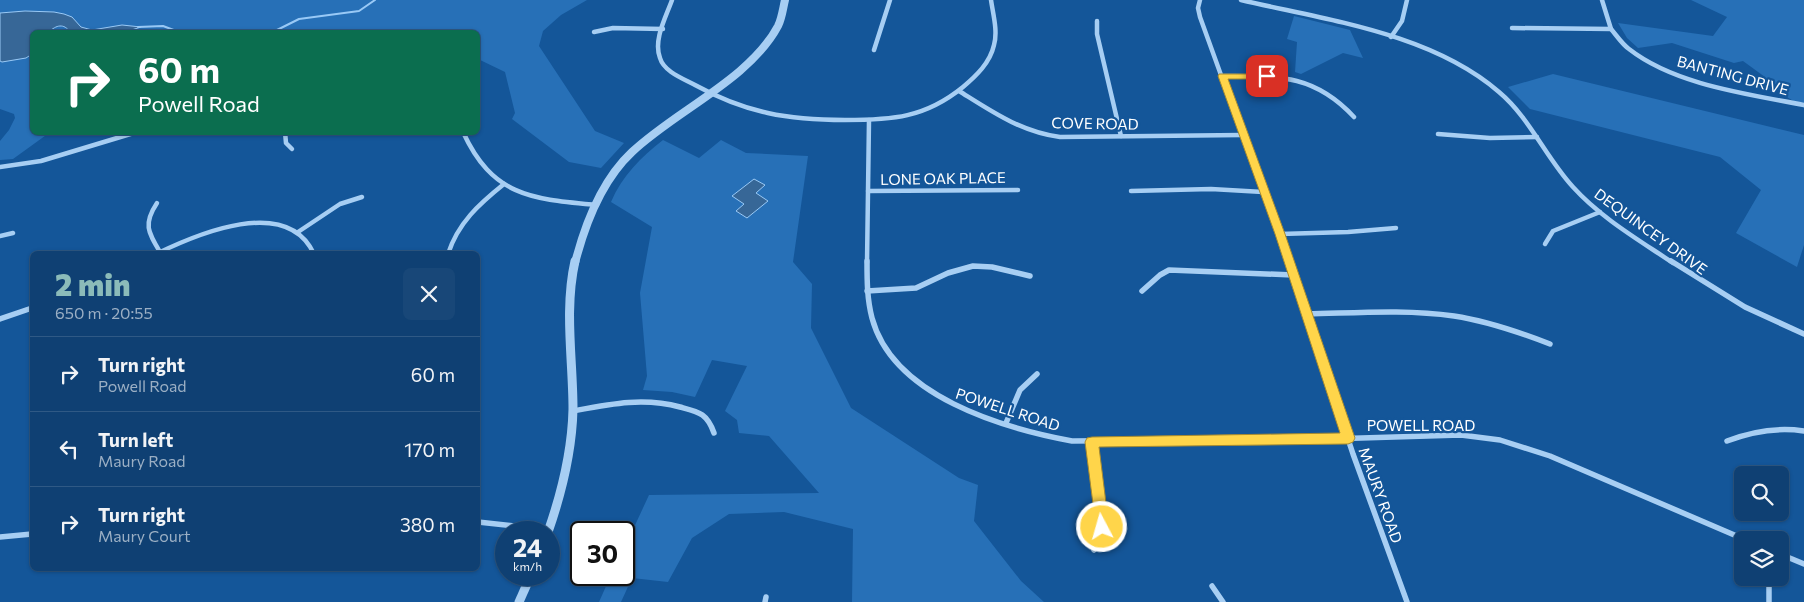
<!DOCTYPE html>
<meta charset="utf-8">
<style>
body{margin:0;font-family:Commissioner,sans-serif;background:#184778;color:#f1f3f6;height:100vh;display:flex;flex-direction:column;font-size:19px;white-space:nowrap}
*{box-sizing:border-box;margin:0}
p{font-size:16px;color:#9bafc4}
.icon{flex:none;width:28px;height:28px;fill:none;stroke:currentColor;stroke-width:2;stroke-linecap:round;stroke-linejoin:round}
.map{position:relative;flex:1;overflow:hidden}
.drawer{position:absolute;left:30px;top:251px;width:450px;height:320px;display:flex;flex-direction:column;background:#0f4073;border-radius:8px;box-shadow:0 1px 4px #0004,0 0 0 1px #2f5985}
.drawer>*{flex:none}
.top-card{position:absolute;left:30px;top:30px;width:450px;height:105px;border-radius:8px;box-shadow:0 1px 4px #0004,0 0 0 1px #2f5985;background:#0b6e4f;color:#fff;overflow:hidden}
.controls{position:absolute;left:1734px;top:466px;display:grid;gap:10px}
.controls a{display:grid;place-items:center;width:55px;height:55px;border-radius:8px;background:#0f4073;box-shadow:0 1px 4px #0004,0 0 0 1px #2f5985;font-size:25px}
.speed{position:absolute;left:495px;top:521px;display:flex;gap:10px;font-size:25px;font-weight:700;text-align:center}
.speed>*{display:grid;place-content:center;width:65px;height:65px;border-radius:50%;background:#0f4073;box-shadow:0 1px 4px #0004,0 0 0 1px #2f5985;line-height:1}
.speed small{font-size:12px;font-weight:400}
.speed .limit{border:2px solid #111;border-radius:8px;background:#fff;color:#111}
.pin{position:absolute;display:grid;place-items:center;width:42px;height:42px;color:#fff;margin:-21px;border-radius:10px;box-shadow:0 2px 8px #0006}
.me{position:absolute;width:55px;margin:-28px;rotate:354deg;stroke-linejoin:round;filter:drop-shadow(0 0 4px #0008)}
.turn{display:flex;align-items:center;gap:18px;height:105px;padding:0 25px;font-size:22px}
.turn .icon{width:65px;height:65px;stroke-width:2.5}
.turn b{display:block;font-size:35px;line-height:42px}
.round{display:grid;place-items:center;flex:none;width:52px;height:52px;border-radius:8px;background:#184778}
.headline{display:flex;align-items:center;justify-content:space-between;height:85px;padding:0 25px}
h1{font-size:30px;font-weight:800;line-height:38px;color:#8bbbb9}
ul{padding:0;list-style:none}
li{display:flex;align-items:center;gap:15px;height:75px;padding:0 25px;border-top:1px solid #2f5985}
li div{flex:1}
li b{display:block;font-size:19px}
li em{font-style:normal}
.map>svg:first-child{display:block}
.green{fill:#2770b7;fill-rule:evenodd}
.water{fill:#376797;stroke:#99c9f6}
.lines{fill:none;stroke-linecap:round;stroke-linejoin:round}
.stream{stroke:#99c9f6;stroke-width:2}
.minor-far1{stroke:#a7cef3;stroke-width:4.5}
.minor{stroke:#a7cef3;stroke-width:5.5}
.tertiary-far1{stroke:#a7cef3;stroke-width:8}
.tertiary{stroke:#a7cef3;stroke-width:9}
.route{fill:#ffd54a;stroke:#a68a30}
.labels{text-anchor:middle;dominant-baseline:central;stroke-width:4.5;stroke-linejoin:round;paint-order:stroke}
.street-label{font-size:15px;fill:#fff;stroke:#145699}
</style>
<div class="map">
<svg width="1804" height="602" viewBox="0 0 1804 602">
<rect width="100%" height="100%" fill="#145699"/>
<g class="green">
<path d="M0,0h587l-26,15 -18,16 -4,15 56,85 29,12 -23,25 -32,-6 -57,-43 3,-6 -10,-41 -27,-13v-27h-446v100l17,1 -36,26 -13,1v-19l9,-11 6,-12 -1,-4 -14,-5z"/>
<path d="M1691,0h113v108l-20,-13 -4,-4 -11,-2 -4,-12 -22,-16 -9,2 -62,-20 -34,5 -11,-10 -9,-15 95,13 14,-19z"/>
<path d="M1294,16l56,14 13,28 -20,-5 -42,21 -6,-2 2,-30 -10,-3z"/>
<path d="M1553,74l251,61v110l-7,22 -61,-34 25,-43 -41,-33 -190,-48 -22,-22z"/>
<path d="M663,140l36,18 22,-18 25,13 62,3 -15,106 19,22 -1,44 40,80 108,70 19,7 -4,36 47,60 23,21h-192l1,-73 -69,-17 -55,2 -37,24 -24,44 -36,-4 -11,24h-22l12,-27h13v-26l25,-54 170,-2 -50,-57 -30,-3 -2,-13 -12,-9 22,-45 -35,-6 -17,37 -23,-5 -29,-2 4,-14 -7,-83 12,-66 -41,-25c11,-26 30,-45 52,-62zM754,180l10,5 -9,8 13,8 -24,3z"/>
</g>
<g class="water">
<path d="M25,11l29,1 10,2 8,3 9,10 11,3 30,-5 19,2 -16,5h-55c-6,-9 -14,-7 -21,0h-17v22l-6,4 -24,4 -2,-1v-48z"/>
<path d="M754,179l11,6 -9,8 12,8 -21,17 -11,-7 8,-7 -12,-8z"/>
</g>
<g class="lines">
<g class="stream">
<path d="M138,27l25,-1 16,6"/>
<path d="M273,32l26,-13 60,-8 16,-11"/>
</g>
<g class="minor-far1">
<path d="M672,0c-6,17 -19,40 -12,58 4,14 24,21 35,27 51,28 93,35 150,35 47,0 80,-2 118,-33 13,-11 27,-24 31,-42 4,-14 -1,-31 -3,-45"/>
<path d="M1200,0l-2,8 2,9 89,246"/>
<path d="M1241,0c85,20 190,33 258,92 31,26 47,66 74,95 28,31 66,53 100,76"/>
<path d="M1097,21v13l24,102"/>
<path d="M1512,28l99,1 -9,-29"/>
<path d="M1611,29c6,7 11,15 18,20 46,36 119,45 175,56"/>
<path d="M594,32l19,-4 50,1"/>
<path d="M1391,37l11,-16 5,-21"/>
<path d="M874,50l16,-50"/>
<path d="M1223,76c55,0 91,-2 131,41"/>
<path d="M959,91c32,20 62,41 101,46l182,-2"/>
<path d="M285,132l1,11 6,6"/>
<path d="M463,132c30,65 69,67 134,73"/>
<path d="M1438,134l52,4 47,-1"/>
<path d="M0,167l41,-6 96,-29"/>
<path d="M868,191l150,-1"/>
<path d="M1131,191l80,-2 52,3"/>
<path d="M157,203c-14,21 -9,29 3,49"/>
<path d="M298,232l42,-28 22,-7"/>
<path d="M1280,234l68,-2 48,-4"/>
<path d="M0,236l13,-3"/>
<path d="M1545,244l8,-13 47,-19"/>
<path d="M156,254c41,-20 131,-59 158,0"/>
<path d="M448,254c10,-31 31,-50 56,-70"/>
<path d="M867,263l2,-143"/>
</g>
<g class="minor">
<path d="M867,261c0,19 0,38 5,57 21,78 130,110 200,123l256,-2 133,-4 39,5 50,16 196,84"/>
<path d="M1289,261l64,193 54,148"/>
<path d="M1671,261l74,46 59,27"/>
<path d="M867,291l49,-3 32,-15 25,-7 19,1 38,9"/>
<path d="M1142,291l18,-16 9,-5 124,5"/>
<path d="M1307,314c49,-1 98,-5 147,2 33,5 65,16 96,28"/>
<path d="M0,319l32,-11"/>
<path d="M573,411c37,-7 70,-14 107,-4 19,5 27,6 34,26"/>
<path d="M1006,423l14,-33 17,-16"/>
<path d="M1727,441c26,-10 50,-14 77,-10"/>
<path d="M1092,442l10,77 -1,21 -7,10"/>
<path d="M478,522l71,8"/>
<path d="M0,537l32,-3"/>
<path d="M1780,554l24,10"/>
<path d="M1769,578v24"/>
<path d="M1212,586l11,16"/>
<path d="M765,602l1,-5"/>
</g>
<path class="tertiary-far1" d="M575,263c10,-39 27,-83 57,-111 43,-41 118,-73 146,-126 4,-8 5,-18 7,-26"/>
<g class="tertiary">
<path d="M548,532c14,-40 24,-80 25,-123 0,-49 -9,-99 2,-148"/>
<path d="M519,602l12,-27"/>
</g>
</g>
<path class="route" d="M1219,74h48l5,2 -5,3h-39l57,155 70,204 -2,4 -5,2 -249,3 10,80 -2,4 -5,2 -4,-2 -2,-4 -11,-85 2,-4 5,-1 248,-4 -65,-199 -57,-158z"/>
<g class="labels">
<g class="street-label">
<text transform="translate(1733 75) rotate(15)">BANTING DRIVE</text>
<text transform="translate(1095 123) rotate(1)">COVE ROAD</text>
<text transform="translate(943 178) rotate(-1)">LONE OAK PLACE</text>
<text transform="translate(1651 231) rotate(36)">DEQUINCEY DRIVE</text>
<text transform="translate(1008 409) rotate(18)">POWELL ROAD</text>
<text x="1421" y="425">POWELL ROAD</text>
<text transform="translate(1381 495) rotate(70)">MAURY ROAD</text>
</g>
</g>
</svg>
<div class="controls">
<a><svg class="icon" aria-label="search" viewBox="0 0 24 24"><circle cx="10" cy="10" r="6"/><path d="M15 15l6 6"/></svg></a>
<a><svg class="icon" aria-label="layers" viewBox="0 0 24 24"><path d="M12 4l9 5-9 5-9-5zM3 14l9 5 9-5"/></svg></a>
</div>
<div class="speed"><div>24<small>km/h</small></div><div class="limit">30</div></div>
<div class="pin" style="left:1267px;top:76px;background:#d93025"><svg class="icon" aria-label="arrive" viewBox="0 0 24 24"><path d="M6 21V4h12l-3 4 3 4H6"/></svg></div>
<svg class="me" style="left:1102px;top:527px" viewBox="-20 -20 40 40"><circle r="17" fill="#ffd54a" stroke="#fff" stroke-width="3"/><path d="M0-11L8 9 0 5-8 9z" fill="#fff"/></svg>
<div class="top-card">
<div class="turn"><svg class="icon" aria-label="right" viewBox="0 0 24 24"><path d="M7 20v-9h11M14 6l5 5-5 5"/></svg><div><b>60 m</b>Powell Road</div></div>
</div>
<section class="drawer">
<div class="headline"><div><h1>2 min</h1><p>650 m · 20:55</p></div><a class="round"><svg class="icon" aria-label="close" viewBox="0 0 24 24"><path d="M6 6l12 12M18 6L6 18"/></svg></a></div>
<ul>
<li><svg class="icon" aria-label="right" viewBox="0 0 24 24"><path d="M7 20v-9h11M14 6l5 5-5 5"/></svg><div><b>Turn right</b><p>Powell Road</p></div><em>60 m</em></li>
<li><svg class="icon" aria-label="left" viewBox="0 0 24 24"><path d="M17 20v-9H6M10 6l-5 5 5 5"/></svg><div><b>Turn left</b><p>Maury Road</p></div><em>170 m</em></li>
<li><svg class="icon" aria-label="right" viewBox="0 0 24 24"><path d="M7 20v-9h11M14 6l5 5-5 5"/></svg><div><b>Turn right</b><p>Maury Court</p></div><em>380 m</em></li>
</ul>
</section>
</div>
